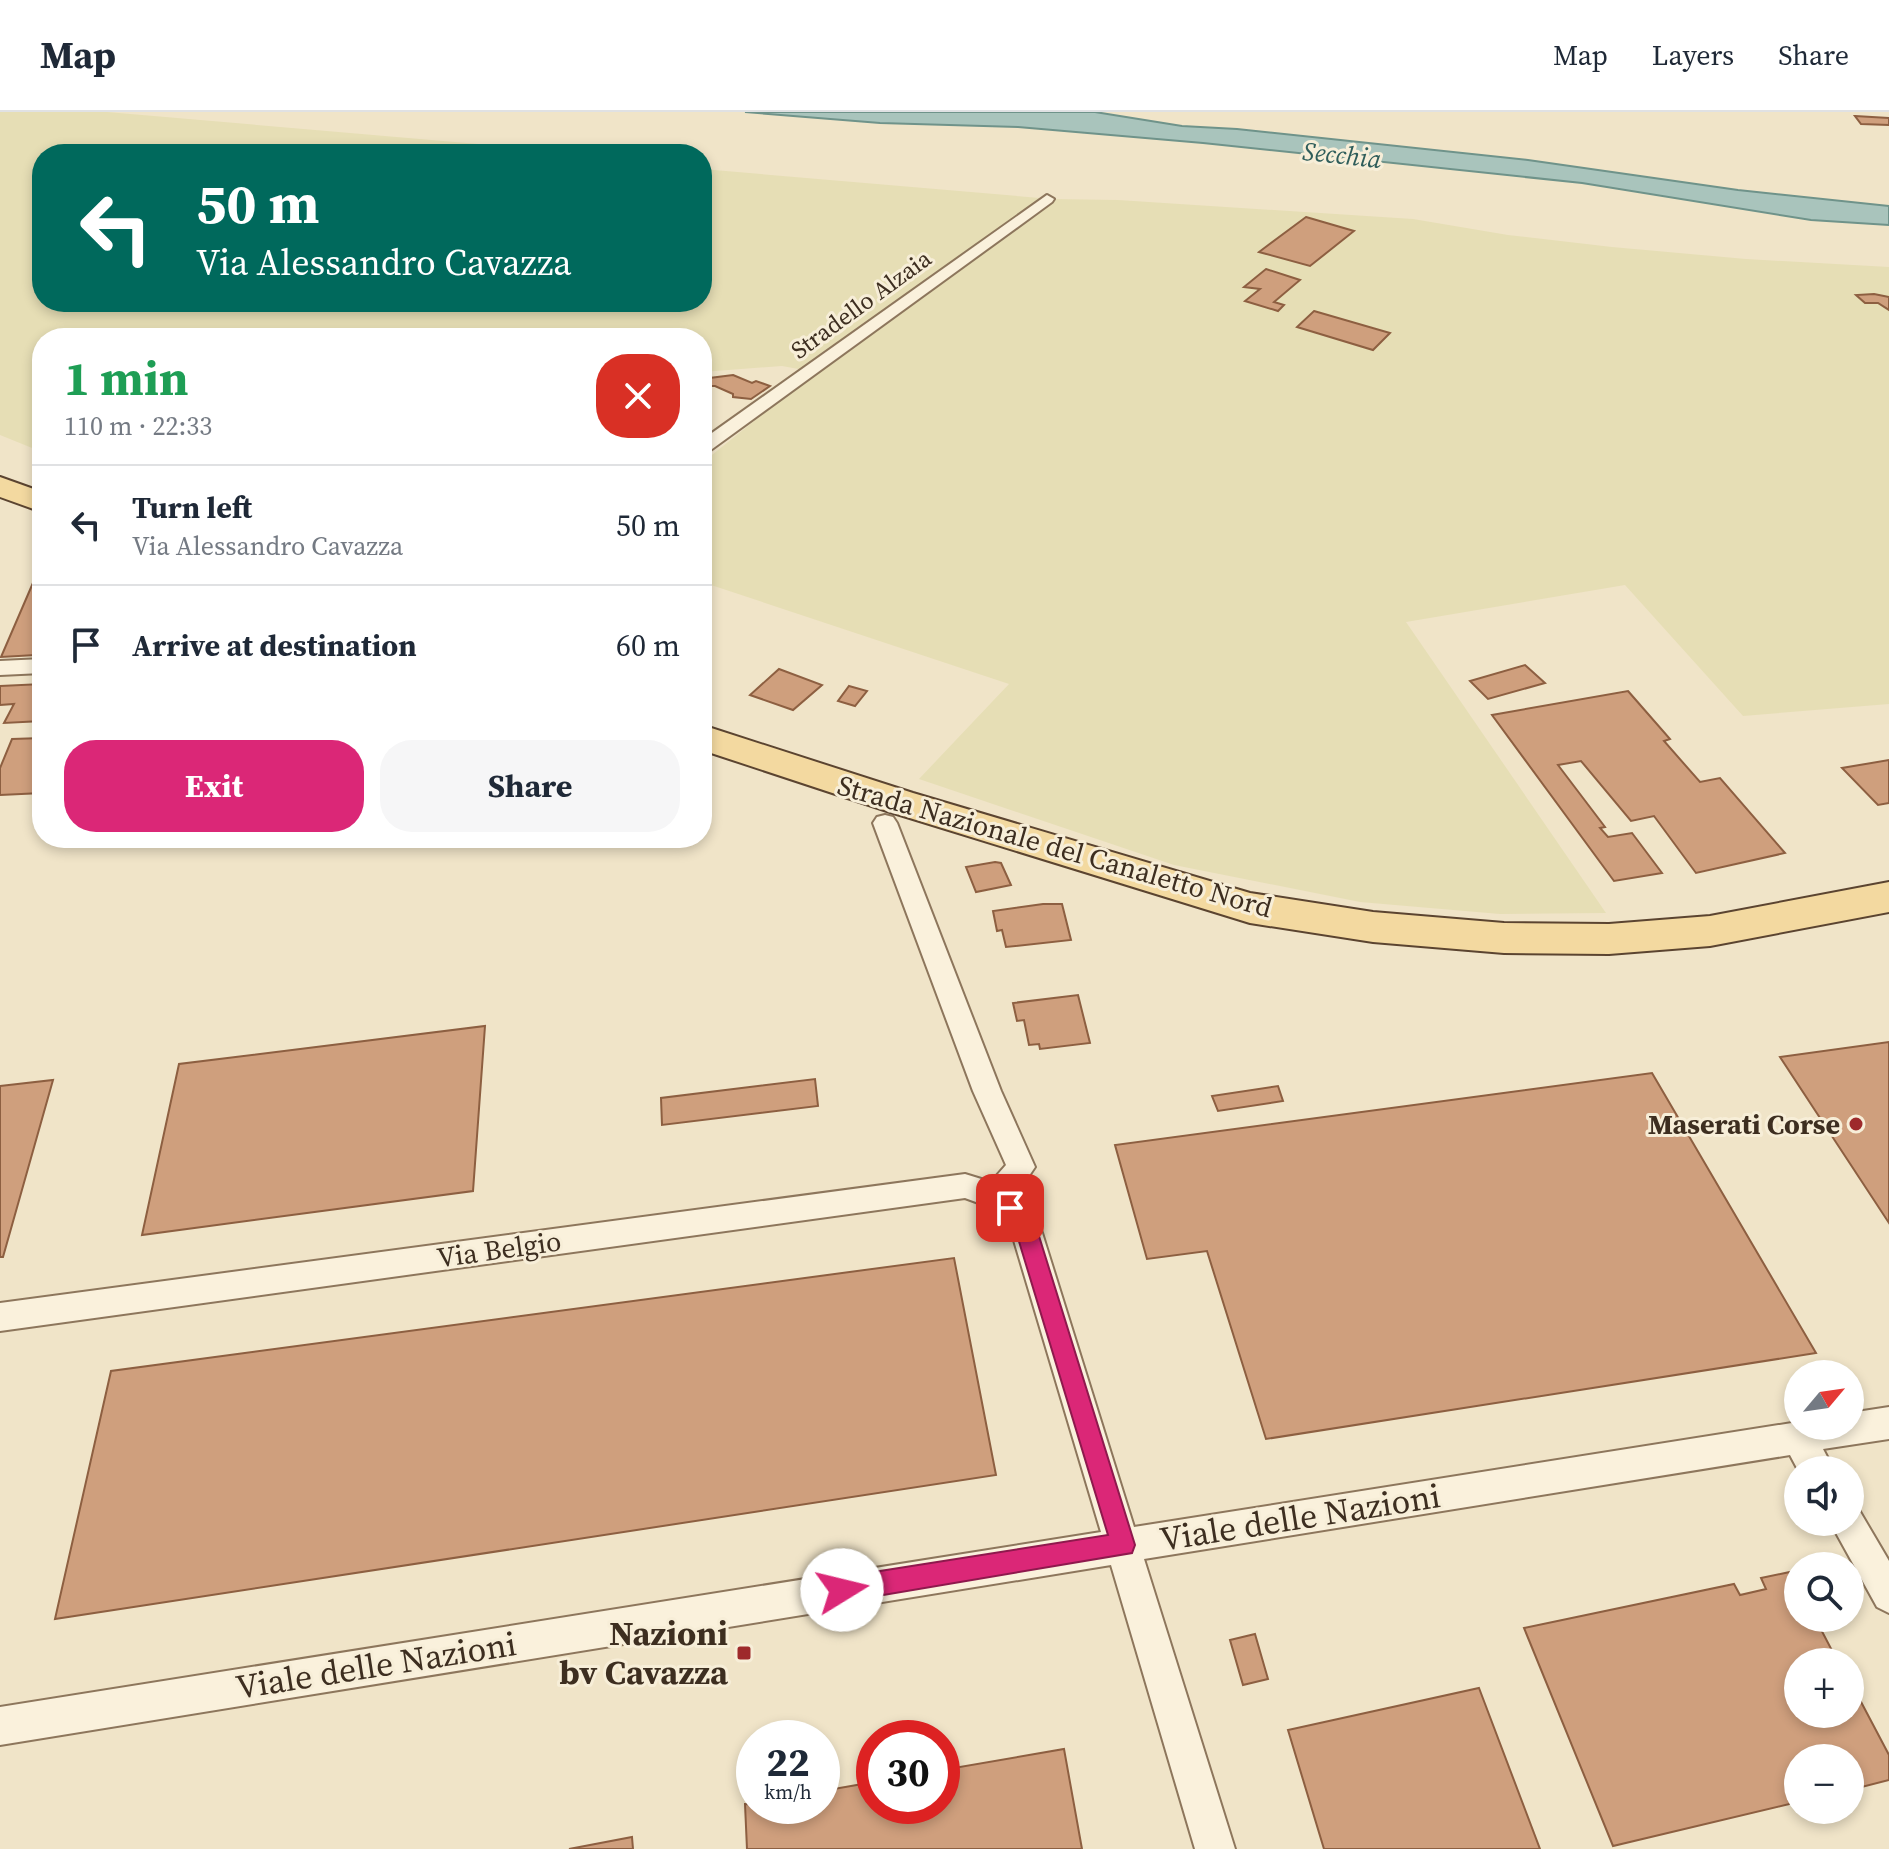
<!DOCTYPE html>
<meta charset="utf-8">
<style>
body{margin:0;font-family:"Source Serif 4",serif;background:#f6f6f7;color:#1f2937;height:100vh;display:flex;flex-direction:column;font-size:30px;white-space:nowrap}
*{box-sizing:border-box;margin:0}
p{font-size:26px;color:#747a83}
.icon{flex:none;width:44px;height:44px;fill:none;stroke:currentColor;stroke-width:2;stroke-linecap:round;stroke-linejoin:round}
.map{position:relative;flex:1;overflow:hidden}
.side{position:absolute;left:32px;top:216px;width:680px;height:520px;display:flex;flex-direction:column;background:#fff;border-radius:32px;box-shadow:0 4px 12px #0003}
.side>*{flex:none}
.top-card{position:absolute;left:32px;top:32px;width:680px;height:168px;border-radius:32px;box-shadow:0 4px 12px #0003;background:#00695c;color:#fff;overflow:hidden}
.needle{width:52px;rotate:61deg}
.controls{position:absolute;left:1784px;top:1248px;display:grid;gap:16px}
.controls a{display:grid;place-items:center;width:80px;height:80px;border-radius:50%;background:#fff;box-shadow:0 4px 12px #0003;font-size:40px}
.speed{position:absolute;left:736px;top:1608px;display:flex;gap:16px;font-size:40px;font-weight:700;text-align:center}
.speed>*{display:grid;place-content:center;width:104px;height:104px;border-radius:50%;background:#fff;box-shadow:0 4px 12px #0003;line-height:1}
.speed small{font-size:20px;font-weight:400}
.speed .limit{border:12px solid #d22;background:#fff;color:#111}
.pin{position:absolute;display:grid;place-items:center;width:68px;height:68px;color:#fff;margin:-34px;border-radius:16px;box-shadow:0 4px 12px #0006}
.me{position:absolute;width:88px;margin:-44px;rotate:81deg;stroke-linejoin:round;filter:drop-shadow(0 0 6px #0008)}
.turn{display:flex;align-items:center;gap:28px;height:168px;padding:0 32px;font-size:36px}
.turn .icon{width:104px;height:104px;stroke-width:2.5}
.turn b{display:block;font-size:56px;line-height:68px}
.round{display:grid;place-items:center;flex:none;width:84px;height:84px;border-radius:32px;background:#f6f6f7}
.overview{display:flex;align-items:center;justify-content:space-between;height:136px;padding:0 32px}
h1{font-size:48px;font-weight:700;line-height:60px;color:#1e9e55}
.cta{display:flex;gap:16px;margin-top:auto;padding:16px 32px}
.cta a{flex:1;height:92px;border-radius:32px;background:#db2777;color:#fff;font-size:32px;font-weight:700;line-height:92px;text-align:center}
.cta a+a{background:#f6f6f7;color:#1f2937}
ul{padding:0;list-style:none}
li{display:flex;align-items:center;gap:24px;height:120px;padding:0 32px;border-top:2px solid #e0e1e3}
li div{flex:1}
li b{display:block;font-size:30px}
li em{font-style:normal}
header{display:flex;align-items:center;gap:48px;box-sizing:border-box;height:112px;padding:0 40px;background:#fff;border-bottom:2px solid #e0e1e3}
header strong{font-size:38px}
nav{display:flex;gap:44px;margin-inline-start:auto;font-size:28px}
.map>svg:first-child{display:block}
.farmland{fill:#e6deb5}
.water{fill:#a9c4bc;stroke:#6f938a;stroke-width:2}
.building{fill:#cf9f7d;stroke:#8d5f41;stroke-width:2}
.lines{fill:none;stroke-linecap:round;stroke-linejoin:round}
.street-casing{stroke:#8d765c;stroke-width:4}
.primary-casing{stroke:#5b4430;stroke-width:4}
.street{fill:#faf1dc;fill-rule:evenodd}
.primary{fill:#f3d9a0;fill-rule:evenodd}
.route{fill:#db2777;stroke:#8e194d;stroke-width:2}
.poi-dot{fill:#9e2a2b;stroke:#f7eed8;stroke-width:3}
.labels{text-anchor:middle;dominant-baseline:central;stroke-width:6;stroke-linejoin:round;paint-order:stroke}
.far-street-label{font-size:24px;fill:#3d2e20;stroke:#f7eed8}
.far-water-label{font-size:26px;font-style:italic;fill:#2f5d5a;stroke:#f7eed8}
.street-label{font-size:28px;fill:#3d2e20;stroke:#f7eed8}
.poi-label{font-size:28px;font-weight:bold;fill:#3d2e20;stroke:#f7eed8;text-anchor:end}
.near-street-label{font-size:34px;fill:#3d2e20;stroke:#f7eed8}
.near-poi-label{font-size:34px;font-weight:bold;fill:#3d2e20;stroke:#f7eed8;text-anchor:end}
</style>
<header>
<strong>Map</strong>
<nav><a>Map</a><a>Layers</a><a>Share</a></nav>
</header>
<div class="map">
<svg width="1889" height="1737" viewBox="0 0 1889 1737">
<rect width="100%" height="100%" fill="#f0e4c8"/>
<path class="farmland" d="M0,0h107l419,36 33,6h-517v148h660v-133l350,30 66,1 295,19 95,16 104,12 134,12 143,8v437l-146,12 -118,-131 -219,37 200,291 -106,1 -140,-12 -186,-37 -255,-86 90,-95 -307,-102v-119l113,-91 -33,-6 -80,6v-34h-660v114l-42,-17z"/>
<path class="water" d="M745,0h350l87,14 55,3 291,31 210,30 151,16v19l-78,-5 -229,-37 -379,-40 -185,-16 -138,-4z"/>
<g class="building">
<path d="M1855,4l34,2v7l-28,-1z"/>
<path d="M1306,105l48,14 -44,35 -51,-14z"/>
<path d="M1266,157l34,11 -26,22 10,3 -6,6 -33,-10 15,-12 -16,-2z"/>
<path d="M1874,182l15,3v13l-11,-7h-13l-9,-8z"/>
<path d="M1314,199l76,22 -17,17 -76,-23z"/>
<path d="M733,263l19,8 4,-2 14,5 -19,13 -18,-2v-3l-18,-8h-10l-3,4v-11z"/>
<path d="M42,450v80l-6,13 -35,2z"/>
<path d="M1525,553l20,18 -57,16 -18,-18z"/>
<path d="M779,557l43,16 -29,25 -43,-15z"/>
<path d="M42,572v37l-38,2 10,-19 -14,1v-19z"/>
<path d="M849,574l18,5 -12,15 -17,-5z"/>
<path d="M1628,579l42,48 -6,2 36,41 20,-4 65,75 -89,20 -42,-57 -23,5 -50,-60 -23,4 47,62 -5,1 8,9 24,-4 30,40 -48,8 -122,-166z"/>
<path d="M42,626v55l-42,2v-27l12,-29z"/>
<path d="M1889,648v43l-11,2 -36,-37z"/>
<path d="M995,750l6,1 10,22 -35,7 -10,-25z"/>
<path d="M1043,792h19l9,36 -65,7 -4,-17 -5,1 -4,-20z"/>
<path d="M1078,883l12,48 -50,6 -1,-5 -10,1 -5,-25 -7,1 -4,-18z"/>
<path d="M485,914l-12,165 -331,44 37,-171z"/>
<path d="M1889,930v181l-109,-166z"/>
<path d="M1652,961l164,280 -550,86 -59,-188 -60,8 -32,-114z"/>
<path d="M815,967l3,27 -156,19 -1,-27z"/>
<path d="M53,968l-50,177h-3v-171z"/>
<path d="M1278,974l5,15 -65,10 -6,-15z"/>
<path d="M954,1146l42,217 -941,144 56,-248z"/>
<path d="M1790,1460l8,14v32h17l23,44h-40v52h52v-33l39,74v25l-39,10v-32h-52v44l-185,44 -89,-218 210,-44 6,11 26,-6 -5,-11z"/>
<path d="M1255,1522l13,45 -25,6 -13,-45z"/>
<path d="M1479,1576l61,161h-216l-36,-119z"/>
<path d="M1064,1637l18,100h-335l-2,-45 77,2v-15l52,-9v24h68v-36z"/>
<path d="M632,1725l1,12h-64z"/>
</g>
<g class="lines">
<defs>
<g id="street">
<path d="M1047,83l7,4 -2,3 -344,250 -6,1v-13z"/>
<path d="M42,547v14l-42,2v-14z"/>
<path d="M885,703l8,2 4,6 104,268 34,76 -19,28 17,16 5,9 96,307 664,-105v4h52v-13l39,-6v32l-66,10 11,21h-36l-8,-15 -646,104 91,290h-40l-84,-284 -1111,180v-38l1101,-175 -91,-305 -23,-21 -22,-8 -965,133v-28l965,-129 26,8 15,-17 -33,-74 -100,-268 4,-6z"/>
<path d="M1850,1394l9,4 30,51v52l-12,-6 -47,-85h20z"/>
</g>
<g id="primary">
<path d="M0,365l42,15v20l-42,-15z"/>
<path d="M702,613l211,68 337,100 123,19 131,11 105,1 101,-8 179,-34v30l-179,34 -101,8 -105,-1 -131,-11 -123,-19 -363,-112 -185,-61z"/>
</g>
</defs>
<use href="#street" class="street-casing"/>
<use href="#primary" class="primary-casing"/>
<use href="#street" class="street"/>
<use href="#primary" class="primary"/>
</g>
<path class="route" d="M1010,1087l7,2 17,19 101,325 -3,8 -290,49 -8,-3 -4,-9 4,-9 8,-4 266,-42 -94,-310 -14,-17 3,-7z"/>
<g class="poi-dot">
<circle cx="1856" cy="1012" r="8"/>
<rect x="736" y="1533" width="16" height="16" rx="4"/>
</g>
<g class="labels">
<g class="far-street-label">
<text transform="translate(861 192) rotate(-36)">Stradello Alzaia</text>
</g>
<g class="far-water-label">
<text transform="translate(1342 43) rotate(6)">Secchia</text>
</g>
<g class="street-label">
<text transform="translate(1055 734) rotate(16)">Strada Nazionale del Canaletto Nord</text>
<text transform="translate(499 1137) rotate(-8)">Via Belgio</text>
</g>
<g class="poi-label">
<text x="1840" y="1012">Maserati Corse</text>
</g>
<g class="near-street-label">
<text transform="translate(1300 1405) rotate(-9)">Viale delle Nazioni</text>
<text transform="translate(376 1553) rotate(-9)">Viale delle Nazioni</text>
</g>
<g class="near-poi-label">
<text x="728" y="1521">Nazioni<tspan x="728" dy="39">bv Cavazza</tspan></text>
</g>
</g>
</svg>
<div class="controls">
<a><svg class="needle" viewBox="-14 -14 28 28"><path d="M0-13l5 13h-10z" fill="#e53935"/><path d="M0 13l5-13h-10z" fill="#747a83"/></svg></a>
<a><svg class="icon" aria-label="sound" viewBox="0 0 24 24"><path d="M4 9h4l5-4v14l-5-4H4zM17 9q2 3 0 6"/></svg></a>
<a><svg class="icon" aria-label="search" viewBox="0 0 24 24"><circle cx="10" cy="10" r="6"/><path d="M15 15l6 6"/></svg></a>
<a>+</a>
<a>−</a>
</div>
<div class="speed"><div>22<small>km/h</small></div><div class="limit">30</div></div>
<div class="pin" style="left:1010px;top:1096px;background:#d93025"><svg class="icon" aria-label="arrive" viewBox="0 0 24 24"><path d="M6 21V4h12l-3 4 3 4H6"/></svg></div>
<svg class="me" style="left:842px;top:1478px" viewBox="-20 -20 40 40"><circle r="19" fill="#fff"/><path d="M0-13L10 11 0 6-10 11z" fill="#db2777"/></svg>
<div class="top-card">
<div class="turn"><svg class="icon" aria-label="left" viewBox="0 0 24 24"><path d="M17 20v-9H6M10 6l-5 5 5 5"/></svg><div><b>50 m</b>Via Alessandro Cavazza</div></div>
</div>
<section class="side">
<div class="overview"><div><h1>1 min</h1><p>110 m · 22:33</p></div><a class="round" style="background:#d93025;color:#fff"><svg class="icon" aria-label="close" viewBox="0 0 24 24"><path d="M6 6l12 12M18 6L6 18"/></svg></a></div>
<ul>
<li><svg class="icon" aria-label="left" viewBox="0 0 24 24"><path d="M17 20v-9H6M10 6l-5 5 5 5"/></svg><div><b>Turn left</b><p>Via Alessandro Cavazza</p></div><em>50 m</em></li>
<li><svg class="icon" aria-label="arrive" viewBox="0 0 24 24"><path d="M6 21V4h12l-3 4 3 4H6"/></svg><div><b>Arrive at destination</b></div><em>60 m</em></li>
</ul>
<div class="cta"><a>Exit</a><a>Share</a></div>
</section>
</div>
